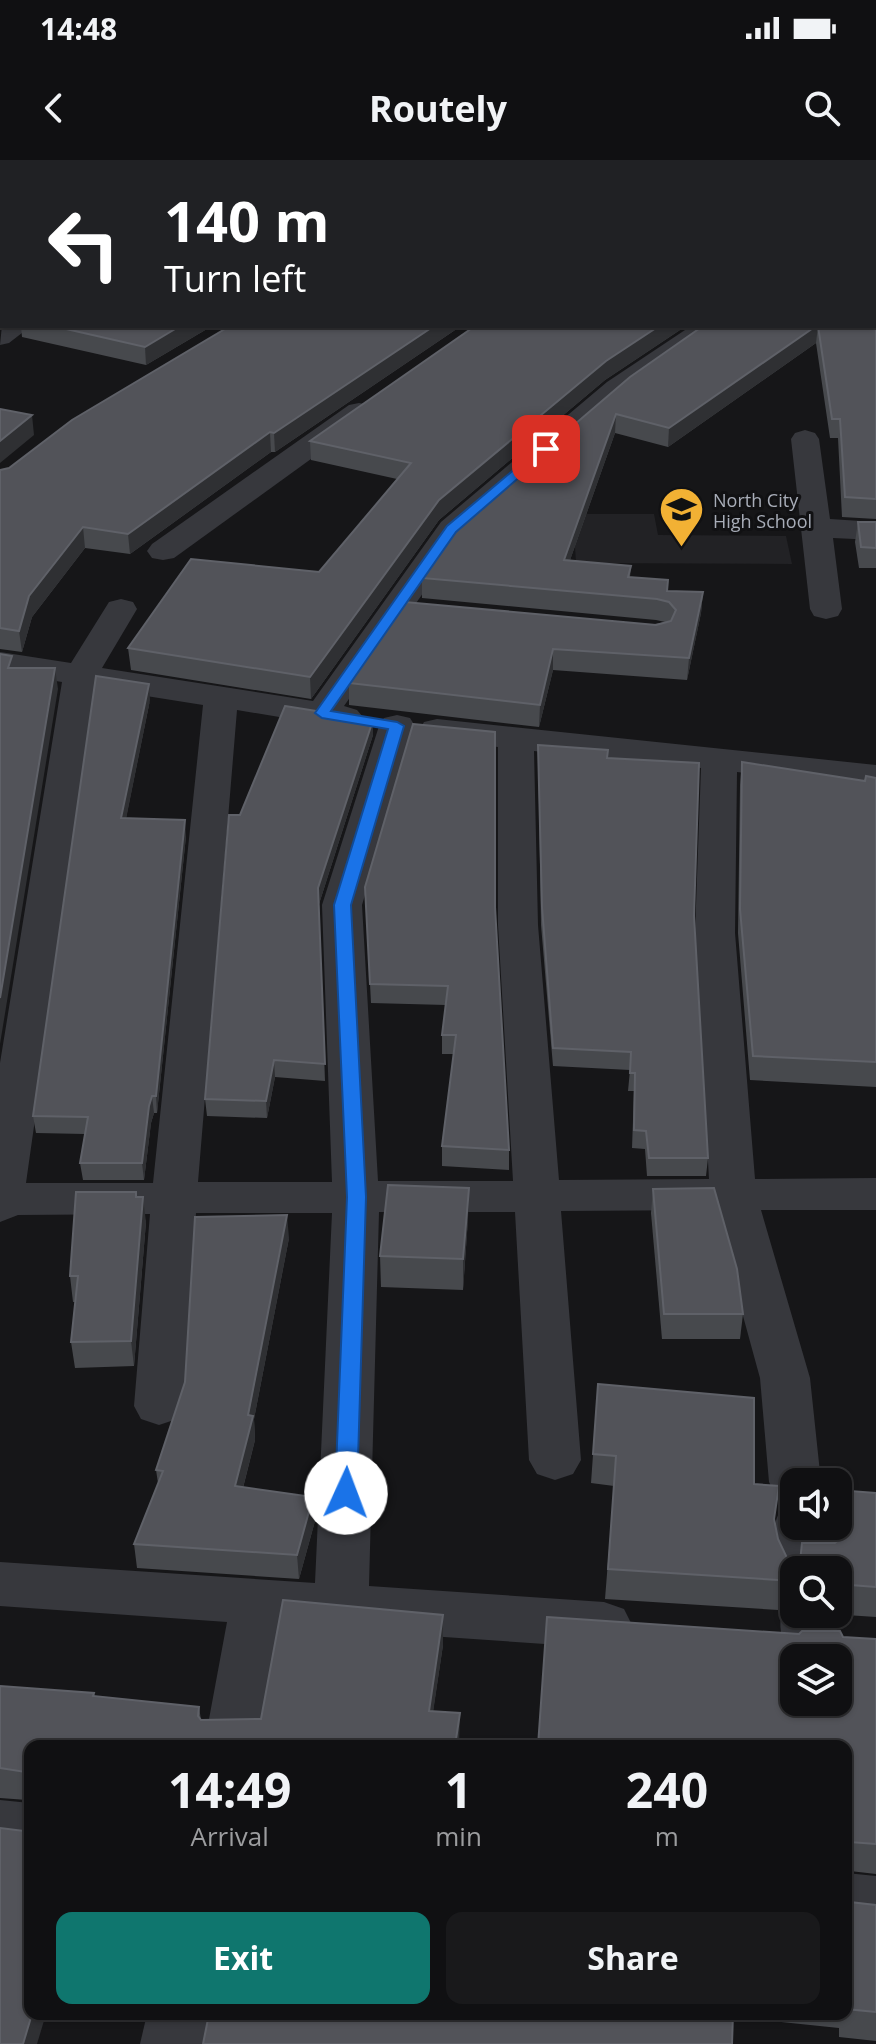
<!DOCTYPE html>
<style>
body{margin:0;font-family:"Open Sans",sans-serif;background:#19191b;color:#f1f3f6;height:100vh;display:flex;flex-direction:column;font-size:30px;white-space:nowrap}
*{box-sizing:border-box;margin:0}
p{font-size:26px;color:#9c9d9f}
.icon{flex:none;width:44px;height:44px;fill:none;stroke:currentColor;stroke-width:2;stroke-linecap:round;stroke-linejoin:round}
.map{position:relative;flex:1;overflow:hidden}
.drawer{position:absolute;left:24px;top:1580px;width:828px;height:280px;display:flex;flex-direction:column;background:#101012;border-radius:16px;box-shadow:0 2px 6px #0004,0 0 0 2px #303032}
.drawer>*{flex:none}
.hud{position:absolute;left:0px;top:0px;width:876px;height:168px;box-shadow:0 2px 6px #0004,0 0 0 2px #303032;background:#202124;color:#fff;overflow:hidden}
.fabs{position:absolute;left:780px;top:1308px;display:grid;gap:16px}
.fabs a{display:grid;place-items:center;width:72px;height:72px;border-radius:16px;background:#101012;box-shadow:0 2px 6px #0004,0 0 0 2px #303032;font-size:40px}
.pin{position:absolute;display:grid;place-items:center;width:68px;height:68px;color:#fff;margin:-34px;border-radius:16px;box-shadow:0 4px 12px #0006}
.me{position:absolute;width:88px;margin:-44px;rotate:2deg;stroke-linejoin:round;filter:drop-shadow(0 0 6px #0008)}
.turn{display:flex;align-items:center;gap:28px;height:168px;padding:0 32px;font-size:36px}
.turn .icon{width:104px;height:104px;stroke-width:2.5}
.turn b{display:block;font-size:56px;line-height:68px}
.eta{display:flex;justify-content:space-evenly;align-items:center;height:136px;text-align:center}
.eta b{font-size:48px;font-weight:700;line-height:56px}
.primary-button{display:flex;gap:16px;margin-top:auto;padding:16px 32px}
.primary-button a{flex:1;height:92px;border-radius:16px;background:#0f766e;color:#fff;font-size:32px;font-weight:700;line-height:92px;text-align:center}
.primary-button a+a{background:#19191b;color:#f1f3f6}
.status{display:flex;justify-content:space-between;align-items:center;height:56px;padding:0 40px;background:#101012;direction:ltr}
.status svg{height:22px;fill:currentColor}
header{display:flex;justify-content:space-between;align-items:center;height:104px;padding:0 32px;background:#101012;font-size:36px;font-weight:700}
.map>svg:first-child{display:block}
.built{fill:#222225}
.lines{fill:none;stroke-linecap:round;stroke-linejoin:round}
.minor{fill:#37383d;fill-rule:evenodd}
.wall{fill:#47494d}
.shaded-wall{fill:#2f3033}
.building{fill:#525359;stroke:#5f6168;stroke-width:2;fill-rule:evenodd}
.route{fill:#1a73e8;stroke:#114b97;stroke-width:2}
.labels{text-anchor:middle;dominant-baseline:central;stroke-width:6;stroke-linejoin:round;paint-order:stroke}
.far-poi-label{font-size:18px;fill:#a8adb8;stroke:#111113;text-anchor:start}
</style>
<div class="status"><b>14:48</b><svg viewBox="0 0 49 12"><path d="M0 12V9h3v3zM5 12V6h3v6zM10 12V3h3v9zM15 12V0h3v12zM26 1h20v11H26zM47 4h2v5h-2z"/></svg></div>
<header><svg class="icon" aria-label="back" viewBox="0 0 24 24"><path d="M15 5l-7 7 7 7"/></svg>Routely<svg class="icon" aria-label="search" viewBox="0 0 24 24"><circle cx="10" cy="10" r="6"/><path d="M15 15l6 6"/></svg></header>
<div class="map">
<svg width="876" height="1884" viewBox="0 0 876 1884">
<rect width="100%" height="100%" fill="#161618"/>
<path class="built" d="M573,354h81l4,21 128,1 6,28 -216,-1z"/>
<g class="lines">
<g class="minor">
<path d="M874,22l2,1v14l-2,-1z"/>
<path d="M2,165v1h29l-22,17 -9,2z"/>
<path d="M691,166h31l-95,68 -164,142 -119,170 13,4 6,7 -6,7 -12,4 -108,-18 -39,472h134l-10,-277 57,-179 5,-8 13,-3 13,3 5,8 -53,179 16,276h135l-15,-256v-178l-74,-9 -5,-8 5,-8 13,-3 439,46v22l-139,-15 -2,161 20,246 121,-1v32h-115l49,168 11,104h-27v20l-18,-6 -7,-14 -9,-104 -46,-168 -153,1 20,249 -8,14 -18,6 -18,-6 -8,-14 -14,-248h-136l-10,374 235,16 20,7 8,16 -8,16 -20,7 -321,-22 -21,120h-58l23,-124 -227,-16v-44l315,21 17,-370h-136l-12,193 -7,13 -18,6 -18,-6 -7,-13 16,-192 -132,1 -18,7v-159l62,-381 -62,-10v-20l71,11 38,-61 12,-3 12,3 4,7 -35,59 211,33 128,-179 166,-140zM96,528l107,17 -50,478h-127zM534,591l167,17 -6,165 14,246 -150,1 -21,-255z"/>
<path d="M359,243l10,2 4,6 -4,6 -195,141 -11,2 -11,-2 -5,-7 5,-7 197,-139z"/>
<path d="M805,270l10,3 4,6 11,80 46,3v18l-43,-2 9,71 -4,7 -12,3 -12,-3 -4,-7 -19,-170 4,-6z"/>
<path d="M794,1347v19h32l4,44h-36v19l-10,-4c-12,-22 -16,-51 -4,-74z"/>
<path d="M794,1436v18h41l2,25 -8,16 -8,3 -32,-3c-10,-20 -12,-36 -2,-57z"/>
<path d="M0,1640l30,3v54l-30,-3z"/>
<path d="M846,1713l30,3v56l-30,-3z"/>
<path d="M147,1854h64l-5,30h-66z"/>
</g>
</g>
<g class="wall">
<path d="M876,93v266l-34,-2 -4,-79h-8l-14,-95 -148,104 -53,-14 -45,127 61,6 -1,11 38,14 35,1 -2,21 -14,67 -134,-10 -14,57 -190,-22v-22l316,-61 -9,-2 -234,-22v-20l281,-252z"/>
<path d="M21,166h191l-66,39 -124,-28z"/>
<path d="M461,166l-186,126h-4l-141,102 -45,-6 -53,69 -10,35 -22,-3v-179l9,-2z"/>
<path d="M475,166h211l-81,54 -166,140 -128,179 -180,-29 -3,-22 191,-76 78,-93 -86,-19 -1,-19z"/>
<path d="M858,362h18v46h-17l-4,-26z"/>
<path d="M150,540l-24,118 60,18 -29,277h-3l-3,10 -7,57h-61l-3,-17 5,-29 -49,-1 -3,-17z"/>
<path d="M373,560v15l-54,169 6,177 -50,-4 -8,41 -60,-2 -2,-17 35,-284z"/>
<path d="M538,585l69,13 87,158 14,242 -2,18h-59l-2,-27 -13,-1 2,-57h-6l2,-21 -77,-4 -12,-141z"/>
<path d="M742,602l123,19 11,-3v309l-126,-7 -12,-147 2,-148z"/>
<path d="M365,727l130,20 14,243v20l-67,-4v-20l12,-92h-12v-19l4,-30 -75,-2z"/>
<path d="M653,1029l90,125 -3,25h-78l-11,-126z"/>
<path d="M137,1037l9,25 -12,144 -59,2 -4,-26 4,-40h-2l-3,-26z"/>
<path d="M468,1059l-5,71 -82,-3 -1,-31z"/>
<path d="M289,1078l-35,181 1,21 -12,48 70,9 2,24 -16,58 -162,-11 -3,-24 24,-61 -2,-13z"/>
<path d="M598,1224l156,100 20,35 4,20 9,19 12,3 3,-18h28l-2,-17h10l38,-33v124l-45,-3h7v-44h-44v41l-189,-12 9,-113 -23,-3z"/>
<path d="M443,1455v30l-10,66 -403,35 7,298 -13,-213 3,-3v-28l-27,-2v-112l94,7 1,4 104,10 2,13 60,-1z"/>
<path d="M843,1477l33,2v235l-26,-3v31l26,3v136l-37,-4v-9l-106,-11 -524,-3h637v-268z"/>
</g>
<g class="shaded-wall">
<path d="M0,145l2,16 -2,6z"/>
<path d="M180,166h32l-66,39 -1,-18z"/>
<path d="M434,166h27l-186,126 -1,-19z"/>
<path d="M659,166h27l-81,54 -166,140 -128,179 -1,-22 129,-177 167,-139z"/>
<path d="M816,166h2l-2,17 -148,104 1,-19z"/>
<path d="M616,254l-1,19 -52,147 1,-20z"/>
<path d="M32,255l2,20 -34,28v-22z"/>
<path d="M270,272l1,20 -141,102 -2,-20z"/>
<path d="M83,367l2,21 -53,69 -10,35 -3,-21 10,-35z"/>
<path d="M703,432l-2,21 -14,67 2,-22z"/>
<path d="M553,489v21l-14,57 1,-22z"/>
<path d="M55,508l3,21 -58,355v-46z"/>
<path d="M149,524l1,16 -27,134 -2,-16z"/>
<path d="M373,560v15l-54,169 6,177 -7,-193z"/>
<path d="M185,660l1,16 -29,277 -1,-17z"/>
<path d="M274,900l1,17 -8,41 -1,-17z"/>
<path d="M152,936l2,17 -3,10 -7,57 -2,-17 7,-57z"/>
<path d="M469,1028l-1,31 -5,71v-31z"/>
<path d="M143,1037l3,25 -12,144 -3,-25z"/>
<path d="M287,1055l2,23 -35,181 1,21 -18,71 -2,-25z"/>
<path d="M313,1337l2,24 -16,58 -2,-24z"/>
<path d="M443,1455v30l-14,95v-29z"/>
<path d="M460,1553l-1,33h-4z"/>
<path d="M32,1854h14l-9,30h-14z"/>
</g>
<g class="building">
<path d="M0,0h851l1,2h-850v142h-2v-118h1z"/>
<path d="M874,92l2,1v246l-31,-2 -5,-78h-8l-14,-93h56z"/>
<path d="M53,166h127l-35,21z"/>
<path d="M230,166h204l-160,107 -4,-1 -142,102 -45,-7 -54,69 -10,35 -19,-3v-158l9,-2 63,-48z"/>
<path d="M475,166h184l-53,35 -167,139 -129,177 -182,-29 63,-89 128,13 92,-109 -101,-22z"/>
<path d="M703,166h113l-147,102 -53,-14 -52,146 67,6 -3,11 40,3 -1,11 36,1 -14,66 -136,-9 -13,56 -191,-22 56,-81 251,23 15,-4 5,-11 -7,-8 -12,-3 -235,-21 43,-60 165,-141z"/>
<path d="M0,249l32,6 -32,26z"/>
<path d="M858,362h18v26l-15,-1z"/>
<path d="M0,494l12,2 -4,12h47l-55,330z"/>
<path d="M96,516l53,8 -28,134 64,2 -29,276h-4l-3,10 -7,57h-62l8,-46 -55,-1z"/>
<path d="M285,546l88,14 -55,168 7,176 -51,-4 -8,41 -61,-2 24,-284h11z"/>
<path d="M413,564l82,8v175l14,243 -67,-4 14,-111h-14l6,-49 -78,-2 -5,-97z"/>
<path d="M538,585l70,5 -1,8 92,5 -5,153 14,242h-59l-3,-27 -12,-1 1,-57h-5l1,-21 -78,-4 -11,-141z"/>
<path d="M742,602l123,19 1,-5 10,2v284l-123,-6 -13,-147z"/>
<path d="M388,1025l81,3 -6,71 -83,-3z"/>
<path d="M714,1028l23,81 6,45h-79l-11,-125z"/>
<path d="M76,1032h60v5h7l-12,144 -60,1 7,-66h-8z"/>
<path d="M287,1055l-39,200 5,1 -18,70 78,11 -16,58 -163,-11 29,-73 -7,-1 29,-88 10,-165z"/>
<path d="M598,1224l156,14v86l25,2 -5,33 4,20 9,19 13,4 2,-19h33l3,-3 -1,-14h1v-36l38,3v94l-38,-3v-14h-44v11l-186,-12 8,-113 -23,-2z"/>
<path d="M283,1440l160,15 -14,96 31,2 -5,33h-425v268h2l-9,30h-23v-216l24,3 3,-3 -1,-56 -26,-4v-82l94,7 -1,3 106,11 -1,9 3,4 60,-1z"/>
<path d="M547,1457l252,17 3,-3h38l3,6 33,2v205l-26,-2v60l26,3v107l-30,-3v-263h-308zM794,1498h44v44h-44z"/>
<path d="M209,1854h524l-1,30h-529z"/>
</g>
<path class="route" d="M542,286l10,3 -96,83 -125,179 66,11 7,4 -53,179 15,292 -9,296 -3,6 -8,2 -8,-2 -3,-6 12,-296 -13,-292 54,-176 -66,-11 -7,-5 132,-187z"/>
<defs>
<symbol id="school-pin" viewBox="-11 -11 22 30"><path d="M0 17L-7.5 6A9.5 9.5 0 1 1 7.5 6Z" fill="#f2b134" stroke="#111113"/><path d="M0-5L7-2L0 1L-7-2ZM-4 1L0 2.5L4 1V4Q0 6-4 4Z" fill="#111"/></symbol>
</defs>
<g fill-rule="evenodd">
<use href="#school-pin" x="656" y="324" width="51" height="69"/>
</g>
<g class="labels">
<g class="far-poi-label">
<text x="713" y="340">North City<tspan x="713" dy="21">High School</tspan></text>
</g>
</g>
</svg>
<div class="fabs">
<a><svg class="icon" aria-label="sound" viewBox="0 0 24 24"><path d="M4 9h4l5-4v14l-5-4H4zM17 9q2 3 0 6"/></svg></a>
<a><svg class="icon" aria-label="search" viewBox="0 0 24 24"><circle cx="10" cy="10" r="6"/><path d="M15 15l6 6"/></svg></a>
<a><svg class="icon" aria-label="layers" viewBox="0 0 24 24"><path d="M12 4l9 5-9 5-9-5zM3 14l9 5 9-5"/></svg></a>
</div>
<div class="pin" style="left:546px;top:289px;background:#d93025"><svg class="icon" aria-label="arrive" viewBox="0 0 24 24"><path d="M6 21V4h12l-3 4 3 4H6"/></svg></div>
<svg class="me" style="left:346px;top:1333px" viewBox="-20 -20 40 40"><circle r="19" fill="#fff"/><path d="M0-13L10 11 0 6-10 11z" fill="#1a73e8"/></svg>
<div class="hud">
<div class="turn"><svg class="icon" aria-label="left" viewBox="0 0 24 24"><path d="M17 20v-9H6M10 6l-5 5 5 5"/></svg><div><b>140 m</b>Turn left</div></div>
</div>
<section class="drawer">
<div class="eta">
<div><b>14:49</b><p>Arrival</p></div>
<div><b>1</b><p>min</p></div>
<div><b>240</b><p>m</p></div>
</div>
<div class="primary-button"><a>Exit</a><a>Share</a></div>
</section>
</div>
